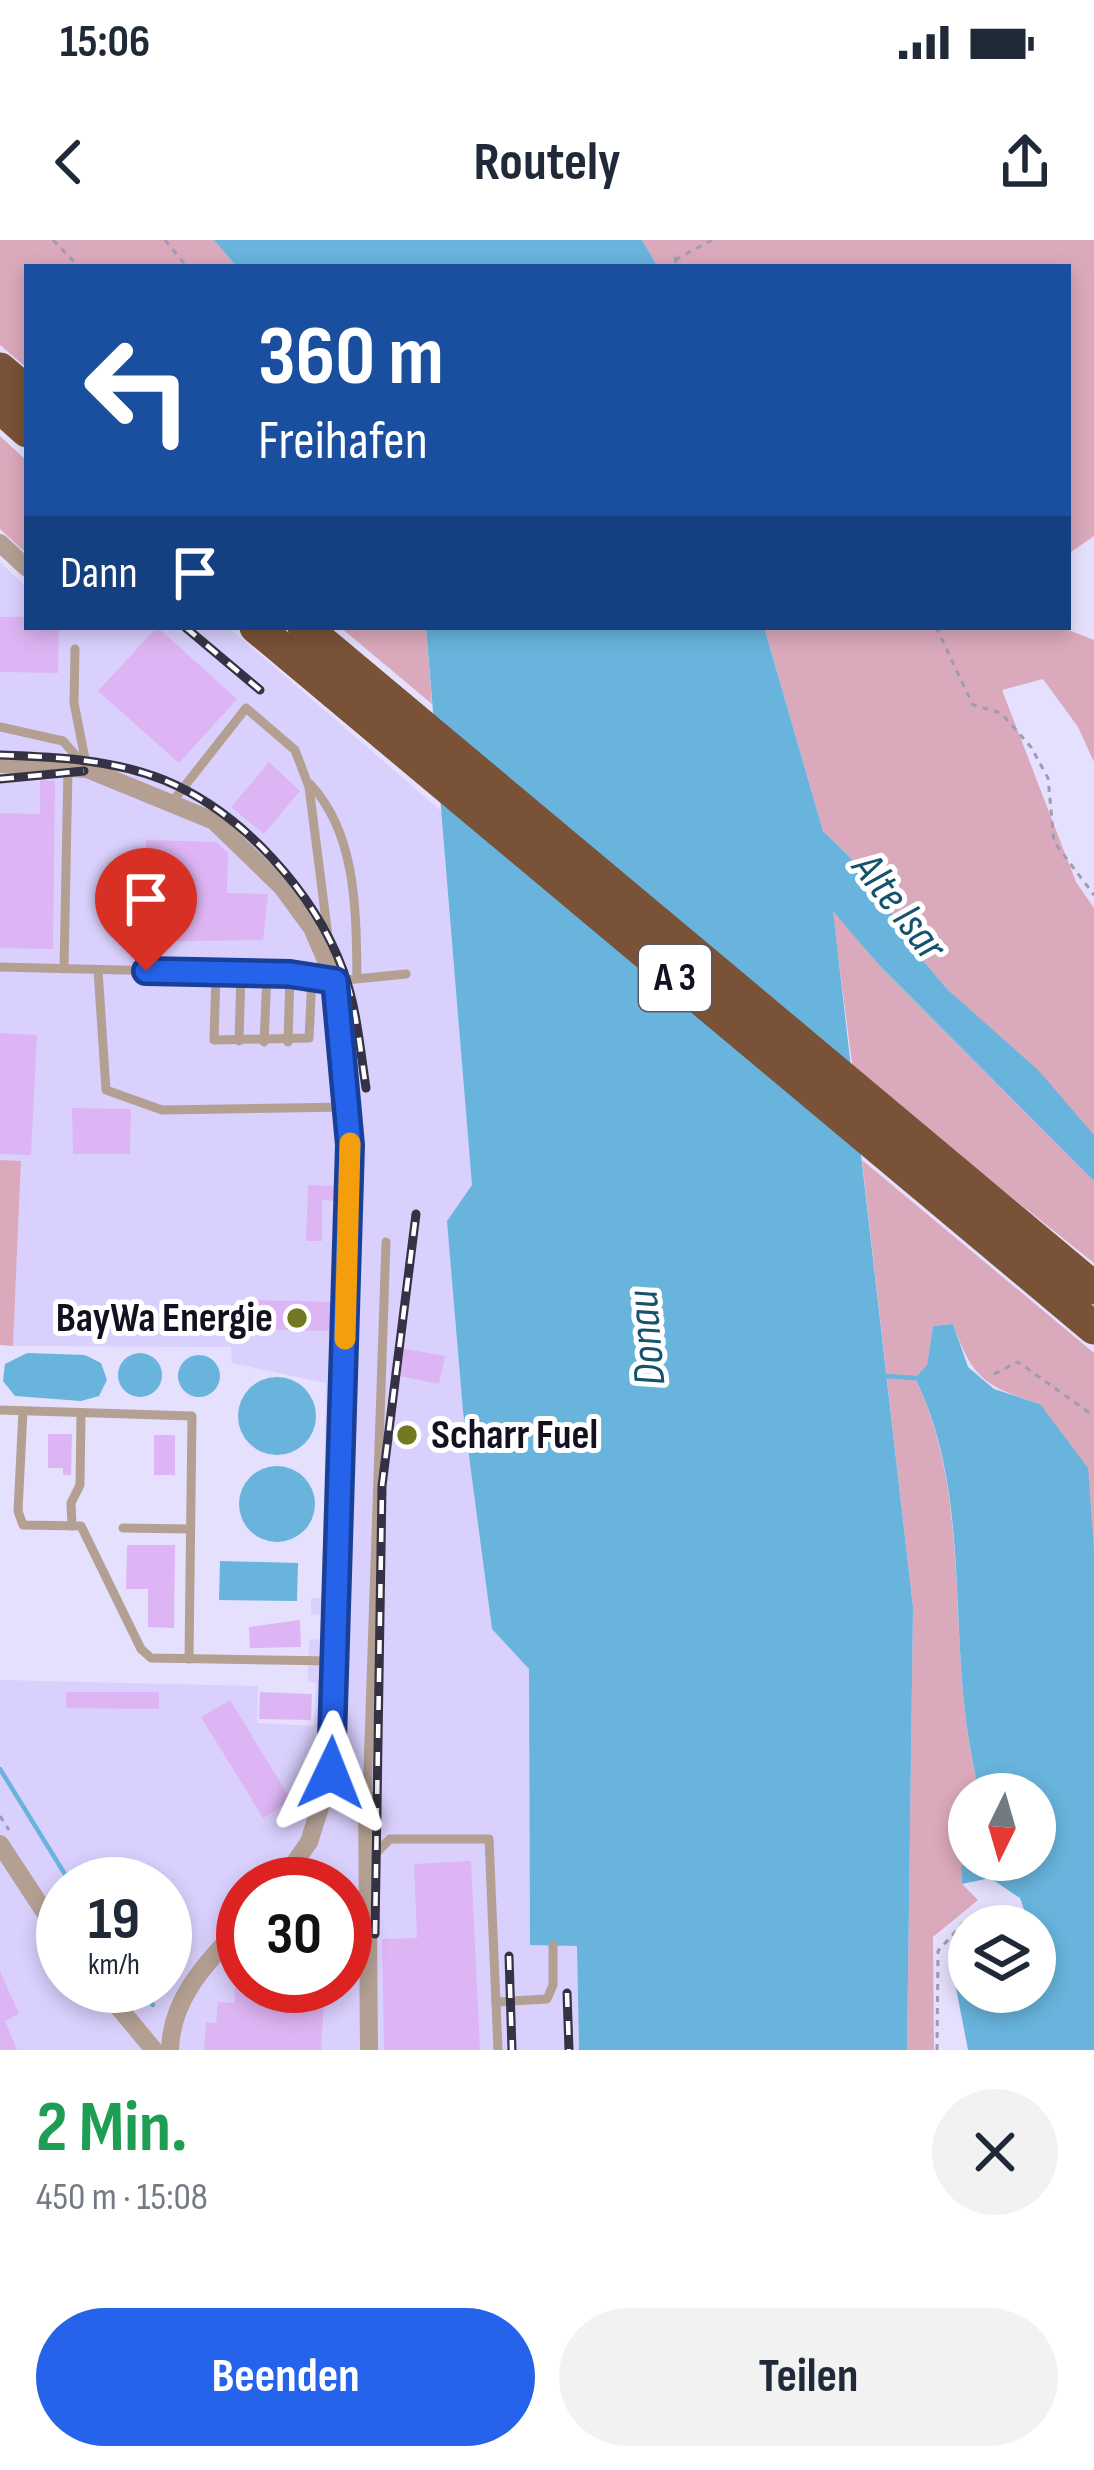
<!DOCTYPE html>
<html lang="de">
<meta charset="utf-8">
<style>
body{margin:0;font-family:"Sofia Sans Condensed",sans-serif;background:#f2f2f3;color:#1f2937;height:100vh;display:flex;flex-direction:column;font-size:45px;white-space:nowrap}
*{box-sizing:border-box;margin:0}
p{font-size:39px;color:#747a83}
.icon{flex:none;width:66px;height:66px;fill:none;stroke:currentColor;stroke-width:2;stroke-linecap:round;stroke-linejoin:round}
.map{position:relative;height:1810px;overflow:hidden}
.sheet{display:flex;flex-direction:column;background:#fff;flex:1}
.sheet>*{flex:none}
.hud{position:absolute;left:24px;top:24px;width:1047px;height:366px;border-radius:0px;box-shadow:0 6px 18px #0003;background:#1a4fa0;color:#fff;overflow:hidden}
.needle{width:78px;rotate:185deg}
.tools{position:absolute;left:948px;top:1533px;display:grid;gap:24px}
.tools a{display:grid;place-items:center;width:108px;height:108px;border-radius:50%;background:#fff;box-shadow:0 6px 18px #0003;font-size:60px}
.speed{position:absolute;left:36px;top:1617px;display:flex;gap:24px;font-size:60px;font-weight:700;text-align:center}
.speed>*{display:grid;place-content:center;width:156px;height:156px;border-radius:50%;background:#fff;box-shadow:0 6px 18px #0003;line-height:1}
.speed small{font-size:30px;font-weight:400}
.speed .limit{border:18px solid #d22;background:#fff;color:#111}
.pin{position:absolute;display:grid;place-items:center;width:102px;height:102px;color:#fff;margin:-123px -51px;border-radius:50% 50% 50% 0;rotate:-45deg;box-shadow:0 0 12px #0007}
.pin .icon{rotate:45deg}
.me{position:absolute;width:132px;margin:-66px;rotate:2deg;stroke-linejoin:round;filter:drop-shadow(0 0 9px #0008)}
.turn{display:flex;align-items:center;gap:42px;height:252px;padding:0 36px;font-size:54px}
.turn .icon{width:156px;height:156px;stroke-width:2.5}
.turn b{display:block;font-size:84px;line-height:102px}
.then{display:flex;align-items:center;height:114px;padding:0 36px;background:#0003;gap:24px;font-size:45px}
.round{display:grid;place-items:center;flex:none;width:126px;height:126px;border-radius:63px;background:#f2f2f3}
.head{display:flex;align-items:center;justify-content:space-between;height:204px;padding:0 36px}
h1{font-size:72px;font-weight:700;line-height:90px;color:#1e9e55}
.action{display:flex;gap:24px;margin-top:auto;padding:24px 36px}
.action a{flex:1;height:138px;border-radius:72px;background:#2563eb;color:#fff;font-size:48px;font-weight:700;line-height:138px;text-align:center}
.action a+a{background:#f2f2f3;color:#1f2937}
.status{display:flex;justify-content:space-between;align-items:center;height:84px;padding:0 60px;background:#fff;direction:ltr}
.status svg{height:33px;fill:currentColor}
header{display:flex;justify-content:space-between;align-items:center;height:156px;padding:0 36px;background:#fff;font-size:54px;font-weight:700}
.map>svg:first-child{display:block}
.built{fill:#d9d0fd;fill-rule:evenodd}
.green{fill:#dba9bc}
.water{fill:#68b4dd}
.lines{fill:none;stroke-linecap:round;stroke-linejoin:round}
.stream{stroke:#68b4dd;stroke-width:4.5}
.building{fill:#deb5f4}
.path{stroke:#a09bb4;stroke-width:3;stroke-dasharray:6 6;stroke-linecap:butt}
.lane{stroke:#b4a093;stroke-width:9}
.street{stroke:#b4a093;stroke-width:18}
.highway{stroke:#7a5237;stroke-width:33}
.rail-casing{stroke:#363245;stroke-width:9}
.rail{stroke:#fff;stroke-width:4.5;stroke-dasharray:14;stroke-linecap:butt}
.route-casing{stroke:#184099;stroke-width:30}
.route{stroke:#2563eb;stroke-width:21}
.slow{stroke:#f59e0b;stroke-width:21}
.poi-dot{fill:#727922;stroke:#fff;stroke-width:4.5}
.labels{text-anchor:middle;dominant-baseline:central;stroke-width:10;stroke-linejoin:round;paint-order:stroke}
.shield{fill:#fff;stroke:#5a5864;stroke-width:3}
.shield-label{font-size:39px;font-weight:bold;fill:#141021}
.poi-label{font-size:42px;font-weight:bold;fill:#141021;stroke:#fff;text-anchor:end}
.water-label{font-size:45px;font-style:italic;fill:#16526e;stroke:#fff}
</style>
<div class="status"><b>15:06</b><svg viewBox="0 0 49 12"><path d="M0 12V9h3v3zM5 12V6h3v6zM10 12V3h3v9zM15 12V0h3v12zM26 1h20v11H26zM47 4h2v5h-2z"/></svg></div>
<header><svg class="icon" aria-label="back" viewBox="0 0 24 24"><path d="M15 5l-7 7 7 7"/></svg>Routely<svg class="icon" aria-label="share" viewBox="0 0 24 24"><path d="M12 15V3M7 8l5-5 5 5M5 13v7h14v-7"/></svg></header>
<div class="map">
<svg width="1094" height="1810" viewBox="0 0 1094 1810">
<rect width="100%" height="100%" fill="#e5e0fd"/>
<path class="built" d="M0,322l27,26v39h201l213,184 31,374 -25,36 33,309 12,99 37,40 1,276h47l2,105h-579v-370l258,6 -1,37 57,3 2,-43 -8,-2 1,-41 12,-1v-24l-10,-1v-16h11l4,-215 -94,-20 -1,-16 -218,-1 8,-184 -21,-2zM63,1644h102v102h-102zM243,1644h102v102h-102z"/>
<g class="green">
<path d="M0,0h214l23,27h-210v101l-27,-23z"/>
<path d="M642,0h452v296l-26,18v-287h-410z"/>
<path d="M0,196l27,25v93l-27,-25z"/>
<path d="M340,387h86l6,77z"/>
<path d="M764,387h297l33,13v122l-16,-35 -35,-48 -41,11 74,192 18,26v227l-146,-145 -44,-52 -24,-51 -57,-56z"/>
<path d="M832,669l46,55 216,217v82l-241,-192z"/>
<path d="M0,920l21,1 -8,185 -13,-1z"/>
<path d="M862,920l232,193v198l-54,-147c-55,-18 -67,-24 -87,-80l-20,2 -6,40 -12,12c50,103 37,223 50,334 3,28 9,55 14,82h-10v66l-8,7 1,17 16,16 -45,37 1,113h-27l6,-443z"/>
</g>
<g class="water">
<path d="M214,0h428l16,27h-421z"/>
<path d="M426,387h338l59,204 57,56 24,51 44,52 90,80 56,65v46l-216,-217 -45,-53 80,696 -6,443h-328l-2,-104 -47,-1 -1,-276 -37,-40 -29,-218 -16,-190 25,-36z"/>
<path d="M953,1084l15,43 26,22 46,15 48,64 6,83v499h-126l-12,-62 13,-21v25h66v-66h-5l-10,-28 -30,-20 -28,6 -1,-18 8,-6h66v-66h-56c-5,-27 -11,-54 -14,-82 -13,-111 1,-231 -50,-334l12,-13 6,-39z"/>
<circle cx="140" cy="1135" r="22"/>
<path d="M27,1113l58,2 16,8 6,17 -8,16 -18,5 -66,-5 -12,-15 2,-17z"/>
<circle cx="199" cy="1136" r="21"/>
<circle cx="277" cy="1176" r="39"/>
<circle cx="277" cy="1264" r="38"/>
<path d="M220,1321l78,2 -1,38 -78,-1z"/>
</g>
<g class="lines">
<g class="stream">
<path d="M885,1136l30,2"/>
<path d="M0,1529l71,115"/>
<path d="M140,1746l13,19"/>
</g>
</g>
<g class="building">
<path d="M0,377h27v10h32l-1,46 -58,-1z"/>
<path d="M157,387l80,72 -58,64 -81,-72z"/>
<path d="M269,522l31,29 -36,43 -33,-27z"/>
<path d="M40,540l15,1 -2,168 -53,-1v-135l40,1z"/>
<path d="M146,600l70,2 12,11 -1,40 41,1 -5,46 -119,2z"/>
<path d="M0,793l37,2 -6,120 -31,-1z"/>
<path d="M72,868l59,1 -1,45h-57z"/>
<path d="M308,945l27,1v15l-13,-1v41h-16z"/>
<path d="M251,1060l80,2 -1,29 -80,-2z"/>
<path d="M395,1107l50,9 -6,28 -49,-10z"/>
<path d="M48,1194h24l-1,41h-8v-7h-15z"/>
<rect x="154" y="1195" width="21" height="40"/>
<path d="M127,1305h48l-1,83 -26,-1v-38h-22z"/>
<path d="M300,1380l1,27 -51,1 -1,-21z"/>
<path d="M66,1452h93v17l-93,-1z"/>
<path d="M260,1452l52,2 -1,26 -52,-1z"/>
<path d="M230,1460l61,100 -28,18 -62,-101z"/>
<path d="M471,1621l9,189h-96l-2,-111 35,-1 -3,-74z"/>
<path d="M0,1731l19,43 -14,7 12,29h-17z"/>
<path d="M235,1746h90l-4,64h-117l2,-28 10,1 2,-21 16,1z"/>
</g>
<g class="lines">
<g class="path">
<path d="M53,0l26,27"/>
<path d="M165,0l22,27"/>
<path d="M675,17l2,10"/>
<path d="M675,20l37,-20"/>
<path d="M936,387l37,78 28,8 30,34 17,31 6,64 40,53"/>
<path d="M994,1134l24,-12 76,54"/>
<path d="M0,1576l9,14"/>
<path d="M937,1810l1,-99 28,-31"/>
</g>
<g class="lane">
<path d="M75,409l-1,54 13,66"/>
<path d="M0,487l63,14 21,24"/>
<path d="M310,544c47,50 46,128 47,193"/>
<path d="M173,561l73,-93 49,42 14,37 21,165"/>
<path d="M0,727l290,7 45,7 71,-7"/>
<path d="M64,729l4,-201"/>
<path d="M98,730l8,120 56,20 185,-3"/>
<path d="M216,733l-2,67 95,-2 3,-61"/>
<path d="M239,801l2,-68"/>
<path d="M264,802l3,-68"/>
<path d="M288,802l2,-68"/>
<path d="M0,1170l192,6 -3,243"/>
<path d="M23,1171l-5,100 5,14 58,1 60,123 10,9 183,3"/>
<path d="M72,1286l-1,-23 9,-18 1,-72"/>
<path d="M123,1288l66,1"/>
<path d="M333,1534l34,25"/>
<path d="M367,1559l19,-557"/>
<path d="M371,1618l19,-19h99l9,211"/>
<path d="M496,1762l51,-3 6,-14v-40"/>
</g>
<g class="street">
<path d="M0,303l27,25"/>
<path d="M0,524l87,5 127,52 68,66 30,41 23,53 15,164 -19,628 -22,69 -29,42"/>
<path d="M367,1559l2,251"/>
<path d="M0,1604l63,96"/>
<path d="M101,1746l53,64"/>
<path d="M170,1810c1,-53 39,-90 73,-126"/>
</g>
<g class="highway">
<path d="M0,129l27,23"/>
<path d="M0,167l27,24"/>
<path d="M256,387l838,701"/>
<path d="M304,387l790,661"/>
</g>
<defs>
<g id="rail">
<path d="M185,387l75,63"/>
<path d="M0,515c55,2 112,4 164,25 78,32 150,112 179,190 14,38 17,79 23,118"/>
<path d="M0,539l84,-8"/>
<path d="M375,1694l7,-448 34,-272"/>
<path d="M509,1716l3,94"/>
<path d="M567,1753l2,57"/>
</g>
</defs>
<use href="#rail" class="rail-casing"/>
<use href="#rail" class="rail"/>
</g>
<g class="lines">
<defs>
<path id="route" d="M146,731l144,3 45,7 15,164 -19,628"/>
</defs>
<use href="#route" class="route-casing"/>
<use href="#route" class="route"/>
<path class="slow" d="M345,1099l5,-196"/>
</g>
<g class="poi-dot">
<circle cx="297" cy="1078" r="12"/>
<circle cx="407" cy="1195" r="12"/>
</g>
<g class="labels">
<rect class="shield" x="639" y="705" width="72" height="66" rx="9"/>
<g class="shield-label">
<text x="675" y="738">A 3</text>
</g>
<g class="poi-label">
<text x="273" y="1078">BayWa Energie</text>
<text x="431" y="1195" text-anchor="start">Scharr Fuel</text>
</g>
<g class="water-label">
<text transform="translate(899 667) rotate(52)">Alte Isar</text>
<text transform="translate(647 1098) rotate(-95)">Donau</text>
</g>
</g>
</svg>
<div class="tools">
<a><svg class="needle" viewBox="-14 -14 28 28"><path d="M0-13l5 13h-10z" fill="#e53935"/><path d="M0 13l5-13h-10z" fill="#747a83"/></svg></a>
<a><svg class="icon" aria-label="layers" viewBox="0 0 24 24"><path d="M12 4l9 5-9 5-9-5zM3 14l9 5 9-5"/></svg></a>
</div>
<div class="speed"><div>19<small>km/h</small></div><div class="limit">30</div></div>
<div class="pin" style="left:146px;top:731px;background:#d93025"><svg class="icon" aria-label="arrive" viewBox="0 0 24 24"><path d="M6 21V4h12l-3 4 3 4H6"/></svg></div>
<svg class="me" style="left:331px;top:1533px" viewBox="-20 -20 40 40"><path d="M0-17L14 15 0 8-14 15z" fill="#2563eb" stroke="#fff" stroke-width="4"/></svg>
<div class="hud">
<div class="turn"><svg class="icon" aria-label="left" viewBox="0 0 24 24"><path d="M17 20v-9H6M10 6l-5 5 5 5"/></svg><div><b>360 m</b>Freihafen</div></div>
<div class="then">Dann<svg class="icon" aria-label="arrive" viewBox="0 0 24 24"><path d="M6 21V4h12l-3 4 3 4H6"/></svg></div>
</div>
</div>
<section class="sheet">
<div class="head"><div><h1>2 Min.</h1><p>450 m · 15:08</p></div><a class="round"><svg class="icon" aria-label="close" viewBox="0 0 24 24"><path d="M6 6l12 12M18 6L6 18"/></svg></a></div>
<div class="action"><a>Beenden</a><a>Teilen</a></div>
</section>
